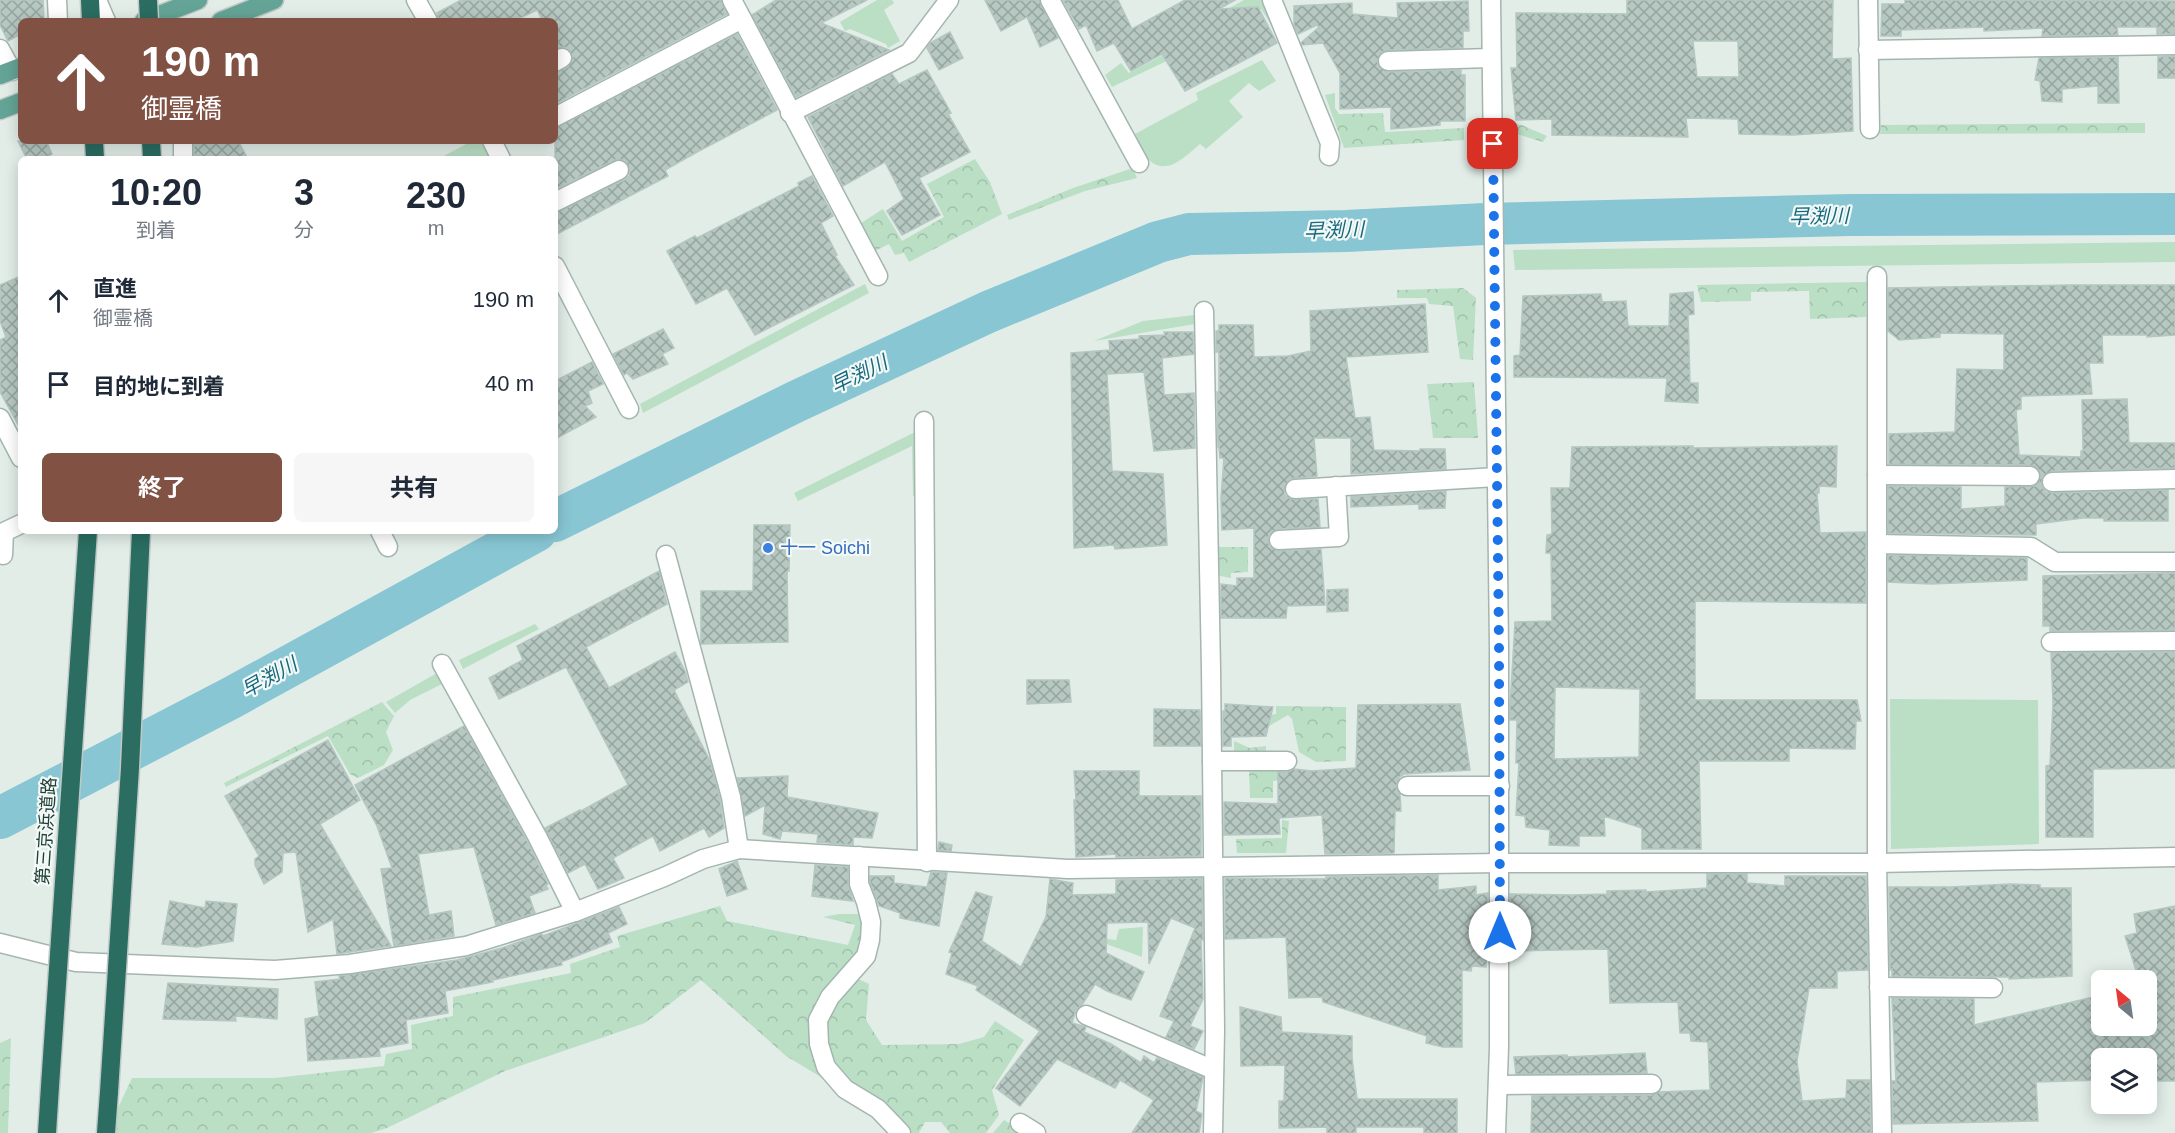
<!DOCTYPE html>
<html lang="ja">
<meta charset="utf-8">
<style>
body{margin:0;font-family:Helvetica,"Noto Sans JP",sans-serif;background:#f6f6f7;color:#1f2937;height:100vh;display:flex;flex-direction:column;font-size:22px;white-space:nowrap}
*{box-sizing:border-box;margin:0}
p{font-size:20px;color:#747a83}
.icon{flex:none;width:33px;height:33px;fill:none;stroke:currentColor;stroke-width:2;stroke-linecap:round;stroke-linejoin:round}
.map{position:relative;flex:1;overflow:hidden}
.drawer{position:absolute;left:18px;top:156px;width:540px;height:378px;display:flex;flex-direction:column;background:#fff;border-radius:9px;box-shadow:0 3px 15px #0003}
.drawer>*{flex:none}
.guide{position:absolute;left:18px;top:18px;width:540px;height:126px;border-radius:9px;box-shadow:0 3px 15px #0003;background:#815244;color:#fff;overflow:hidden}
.needle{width:39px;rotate:331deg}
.fabs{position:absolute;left:2091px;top:970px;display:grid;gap:12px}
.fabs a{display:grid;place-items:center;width:66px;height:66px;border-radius:9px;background:#fff;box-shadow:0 3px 15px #0003;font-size:30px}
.pin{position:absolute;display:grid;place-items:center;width:51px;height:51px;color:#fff;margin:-26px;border-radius:12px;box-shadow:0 3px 9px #0006}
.me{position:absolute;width:66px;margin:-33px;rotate:0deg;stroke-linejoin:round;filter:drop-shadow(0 0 4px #0008)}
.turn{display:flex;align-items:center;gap:21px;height:126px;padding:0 24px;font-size:27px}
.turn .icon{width:78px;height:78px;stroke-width:2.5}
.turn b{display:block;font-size:42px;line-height:51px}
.eta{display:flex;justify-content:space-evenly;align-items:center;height:102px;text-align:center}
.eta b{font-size:36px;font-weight:700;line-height:42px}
.action{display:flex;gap:12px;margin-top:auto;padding:12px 24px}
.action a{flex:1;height:69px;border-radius:9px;background:#815244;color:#fff;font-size:24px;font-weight:700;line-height:69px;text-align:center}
.action a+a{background:#f6f6f7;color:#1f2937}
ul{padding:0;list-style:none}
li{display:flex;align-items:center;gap:18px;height:84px;padding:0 24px}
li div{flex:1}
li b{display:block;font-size:22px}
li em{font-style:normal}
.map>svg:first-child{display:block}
.grass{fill:#badfc5}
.forest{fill:url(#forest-crowns)}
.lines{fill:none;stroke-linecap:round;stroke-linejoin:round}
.river{stroke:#88c6d4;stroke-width:42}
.building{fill:url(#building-cross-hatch);stroke:#b4c7c0;stroke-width:1.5;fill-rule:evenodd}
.minor-casing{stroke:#a4b5b0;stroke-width:21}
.major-casing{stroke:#c1c9c7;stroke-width:21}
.highway-casing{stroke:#c1c9c7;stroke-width:21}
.minor{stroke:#fff;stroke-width:18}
.major{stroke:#64a496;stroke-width:18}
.highway{stroke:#2b6d61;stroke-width:18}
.highway-bridge-casing{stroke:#c1c9c7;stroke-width:21;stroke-linecap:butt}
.highway-bridge{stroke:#2b6d61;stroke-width:18}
.route{stroke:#1a73e8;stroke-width:10;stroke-dasharray:0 18}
.shop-dot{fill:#3f7fe0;stroke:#f3f9f6;stroke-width:2}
.labels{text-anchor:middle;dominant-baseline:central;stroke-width:4.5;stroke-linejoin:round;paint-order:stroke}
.shop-label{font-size:18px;fill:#366cbe;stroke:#f3f9f6;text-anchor:start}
.street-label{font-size:18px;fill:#213f38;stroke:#f3f9f6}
.water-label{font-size:20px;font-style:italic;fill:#18697e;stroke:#f3f9f6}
</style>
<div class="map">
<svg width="2175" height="1133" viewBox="0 0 2175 1133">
<defs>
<pattern id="forest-crowns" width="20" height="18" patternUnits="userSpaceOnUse" patternTransform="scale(1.5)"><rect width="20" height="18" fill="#badfc5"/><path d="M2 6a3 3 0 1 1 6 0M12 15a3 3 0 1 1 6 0" fill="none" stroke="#a0c0aa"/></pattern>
<pattern id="building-cross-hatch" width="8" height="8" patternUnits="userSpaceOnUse" patternTransform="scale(1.5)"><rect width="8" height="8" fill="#b7c8c2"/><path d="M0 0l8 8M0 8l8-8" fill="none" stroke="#94a49f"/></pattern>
</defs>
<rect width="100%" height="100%" fill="#e2ede8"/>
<g class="grass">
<path d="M877,0h15l2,3 -10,7 16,31 -12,7 -2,-4 -36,-15 -5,2 -5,-9z"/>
<path d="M1244,0h18l14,32 -15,-23 -47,27 3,-21z"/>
<path d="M1196,47l-84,40 -7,-12 16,-12 8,10 40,-21z"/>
<path d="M1262,60l14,21 -17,10 -10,-8 -20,18 14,16 -37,32 -6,-5c-13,11 -34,34 -52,15 -6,-6 -9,-18 -13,-25l63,-34 -2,-7z"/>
<path d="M472,141h8l10,18h-52z"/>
<path d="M2175,242v20l-660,8 -2,-20z"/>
<path d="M865,284l4,9 -226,120 -3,-9z"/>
<path d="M1195,315v9l-101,17 49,-20z"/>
<path d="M917,431l3,65h-7l-1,-50 -114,55 -4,-8z"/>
<path d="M535,624l4,5 -76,40 -4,-9z"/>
<path d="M437,673l5,11 -32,16 -15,13 -9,-11z"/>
<path d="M1890,699l148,1 1,144 -148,5z"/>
<path d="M1046,922l45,15 25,3 3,-11 24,-2 -1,30z"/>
</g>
<g class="forest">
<path d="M1335,93v15l4,6 44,-1 2,19 79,-4v12l-120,8 -19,-53z"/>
<path d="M1508,123l14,2 25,11 -4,6 -36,-11z"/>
<path d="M2145,123v10l-265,1 1,-9z"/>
<path d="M975,159l15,23 12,32 -93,48 -5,-9 -9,2 -6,-11 -14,7 -14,-28 22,-14 19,32 42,-24 -17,-33z"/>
<path d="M1133,168l4,10 -52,13 -76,29 -2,-5 66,-27z"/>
<path d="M1867,282l-1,35 -56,2 -1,-28 -58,1v9l-50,1 -4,-17z"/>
<path d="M1463,288l13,10 -3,62 -13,-1 -7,-53 -24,-2 -2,-6h-30v-8z"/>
<path d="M1474,382l4,56h-45l-6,-54z"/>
<path d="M1217,547h31v25l-17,1v5l-16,-3z"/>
<path d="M382,702l12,14 -8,16 7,18 -9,15 -26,13 -8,-4 -22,-38 -102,51 -2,-4z"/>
<path d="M1276,706l70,1v54l-30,1 -17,-10 -7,-33 -4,-4 -19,11 -1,-11 8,-1z"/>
<path d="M1234,741l16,7 16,-2v9l-32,-2z"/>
<path d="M1249,771h36l1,9 -13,1v17h-23z"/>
<path d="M1282,820l7,1 -3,32h-49l-1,-14 46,-1z"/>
<path d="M720,906l7,15 121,24 7,-20 -32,-8 16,-3h24l5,11 -14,52 15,7 -3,36 16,25 77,-1 25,-7 11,-16 29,19 -32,50 7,25 -13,18h-36l-9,-11h-16l-6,11h-14l-1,-6 -118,-71 -85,-76 -56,43 -140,48 -118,57 -16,5h-255l1,-23 15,-32h143l109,-12 2,-12 26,-5 -1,-24 42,-9v-19l118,-24 -1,-9 50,-17 -3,-11z"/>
<path d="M11,1038l-3,95h-8v-90z"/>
<path d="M1004,1120l20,13h-31z"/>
</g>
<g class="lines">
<g class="river">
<path d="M555,521l240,-119 193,-90 170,-70 31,-8 157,-3 139,-7 365,-9 325,-1"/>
<path d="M0,818l231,-120 305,-167"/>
</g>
</g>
<g class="building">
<path d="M0,0h43l1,21h-23v13l-13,7 -8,-16z"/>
<path d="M461,0h260l6,14 -172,90v-31l13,-6 5,-10 -6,-9 -6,-1 -6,2v-28h-12l-6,-11 -23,11h-75l-2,-8z"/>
<path d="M776,0h91l-46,23 68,27 -93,47 -44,-82z"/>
<path d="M985,0h54l19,38 -18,9 -13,-30 -26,14z"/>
<path d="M1063,0h55l14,29 53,-29h50l-16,9 39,-2 19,36 -92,48 -23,-37 -31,17 -17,-28 -17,8 -11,-26 -7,4z"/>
<path d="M1627,0h206l-1,59 19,-1 2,73 -60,4 -54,-1 -1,-15 -52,-1 2,19 -136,-2v-16l-36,1 -5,-52h6l-1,-55 111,1zM1693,41h45l1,36h-42z"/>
<path d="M1905,0l270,1v33h-18v-7h-40l1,8 -76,1 1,-8 -59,3v-4l-83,3v6h-20l1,-32h23z"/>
<path d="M1468,1l1,30h-6v17l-75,2 -6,2 -5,9 2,6 9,5 73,-2v5h4v46h-25v4l-49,4v-22l-51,2v-36l-17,-30 -21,2 -1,-2 18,-16 -2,-2 -19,9 -4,-9v-19l58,-3v11l46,4 -1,-15z"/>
<path d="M950,32l13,26 -24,12 -12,-22 3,-5z"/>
<path d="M737,34l40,76 -80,42 -32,18 3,6 -113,59v-22l69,-33 5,-4 1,-6 -5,-10h-10l-60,29v-61z"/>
<path d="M2175,56v22h-17v-21z"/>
<path d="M2118,57l1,46h-21v-17l-36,3v13l-20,-1 -2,-20 -5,-1 4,-22z"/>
<path d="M927,70l24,43 -3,1 22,38 -51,26 21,37 -38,20 -15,-24 17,-12 -19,-37 -42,24 -35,-69 84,-43 7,10z"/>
<path d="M18,141h28l6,13 -9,5h-16z"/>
<path d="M194,141h44l10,18h-54z"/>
<path d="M812,176l21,40 -12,7 16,32 -2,1 19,29 -99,50 -28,-47 -31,16 -29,-53 28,-15 2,2 102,-52 -1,-3z"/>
<path d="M21,276v154l-21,-38v-52l6,-3 -6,-16v-36z"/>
<path d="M2071,285h104v50l-28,2v-2h-45l1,28h-14l3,31 -71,2v13l-5,1 3,45 62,2v-6h2l-1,-51 45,-1 2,44h46v25l-123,3 -10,5v11l4,5 6,1 116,-3v31h-64v-3h-21l-47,6v11l-148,-2v-47l73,1v22l44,-3v-19l30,-1 6,-9 -2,-7 -9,-5 -141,-1v-30l66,-2 2,-63 47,1v-36l-64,-1v4l-41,3 -11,-9v-43z"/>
<path d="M1693,292l1,22 -6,1 2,68h8v20l-33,-2 2,-23 -153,-1v-21l6,-1 3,-59 78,-2 1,8 24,-1 2,25h41l1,-32z"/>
<path d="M1425,304l3,48 -82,5 9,61 15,-1 4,33 46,1v-2h25l1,20 -95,5v-36h-37l3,38 -28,3 -5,10 1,6 6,4h27l2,28 -42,2 -9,5 -1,7 2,6 9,4 42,-2 4,56 -38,1 -1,12h-65v-34l16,2v-8h17v-50l-32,2 -1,-32 3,-40h-4l-1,-11h-1l-1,-55h2v-40h-3v-21h3v-6h34l1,32 34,-1 23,-5 -1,-40z"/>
<path d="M663,329l11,19 -12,6 6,10 -35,15 -6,-6 -3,2 -11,-21z"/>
<path d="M1164,332h29l1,22 -32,4 2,37 30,-2 1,55 -41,3 -10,-79 -37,2 5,97 51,3 4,71 -52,4 -1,-4 -40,3 -3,-195 39,-3 -1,-9 30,-2v-3l26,-1z"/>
<path d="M592,362l11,22 -15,7 4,12 -7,3 11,11 -41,22v-58z"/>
<path d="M1693,446v2l144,-2 -1,41 -17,-1v7h-2l3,40 46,-1v71l-171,-2v99h162l4,21h-5l-1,28 -66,-1v13h-90l2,88h-59v-21l-38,-12 1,20h-26v10l-30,-1 1,-15 -24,-3 -1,-11 -9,-1 3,-52h-3l1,-43h-7v-13l5,-85 37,-1 -1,-68h-5l1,-18 5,-1 -1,-46h19l2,-41zM1555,687l85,2 -1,68 -85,2z"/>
<path d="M1446,491l-1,17 -26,1v-5l-68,3v-10z"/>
<path d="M754,525h36l-1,46h-2l1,71 -87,2v-53h52z"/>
<path d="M1888,555l139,3v22l-96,4 -43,-2z"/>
<path d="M659,571l8,33 -81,43 23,41 66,-36 10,19 3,11 -14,8 36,71 10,38 4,29 -15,9 -5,-9 -44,23 -7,-15 -40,22 11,20 -26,11 -13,-25 -17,9 -23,-45 35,-18 1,1 47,-26 -62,-118 -67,32 -10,-21 34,-18 -6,-14z"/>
<path d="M2175,573v57l-125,1v-5h-7v-50z"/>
<path d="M1348,589v22l-21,1v-22z"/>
<path d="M2175,652v116l-82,1v68h-47v-71l4,-1 3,-62 -2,-50z"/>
<path d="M1027,680h42l2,22 -44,2z"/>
<path d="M1225,704l48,3 -7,29 -35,1v9h-8v-35h2z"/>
<path d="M1460,704l10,66 -66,4 -5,3 -3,10 4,8 1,16h-6l-1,42 -69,1 -3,-39 -43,3 1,16 -56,1v-33l54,2v-32h10l6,-3 18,2 44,-3 2,-63z"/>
<path d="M1154,709l46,1 1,36h-47z"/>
<path d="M464,726l63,115 21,43 -2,1 2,4 -19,7 6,17 -39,12 -22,-78 -56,7 11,61 22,-4 3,25 -60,10 -13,-77 11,-1 -15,-42 -22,-41z"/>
<path d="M328,740l32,60 -40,24 71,122 -54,8 -4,-35 -25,13 -12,-80 -13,1 -1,19 -18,12 -9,-19v-6l4,-3 -34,-60z"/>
<path d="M1074,771h65v25h62v60l-85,1v-3l-40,3 -2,-57h2z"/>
<path d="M788,776l-1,21 91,16 -6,25 -19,-1v8l-36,-3 1,-8 -36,-3 -2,8 -17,-5 2,-29 -20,11 -8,-38z"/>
<path d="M939,842l13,3 -1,6 -13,-1z"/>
<path d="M737,861l10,28 -20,7 -8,-27z"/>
<path d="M815,865l33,2v17l5,17 -41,-5z"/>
<path d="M931,872l16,1 -8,53 -39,-8v-5l-21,-7 -9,-24v-6h24v7l33,4z"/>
<path d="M1707,874h40v9l38,3v-10h81l2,94 -31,1v17h-28l-12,73 5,40 44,-3 1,-18h23l1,53h-340l1,-37 120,-1 7,-3 51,-2 -2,-48 -17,-1 -1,-8h-10l-2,-31 -68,1 -2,-54 -98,2v-57l63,1 34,-1v-3l39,-1v2l61,-4z"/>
<path d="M1438,875v15l38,-4v9l12,-2 -2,74 -14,-1 -1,5 -9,-1v77h-19l-17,-4 1,-7 -104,-34 -1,-5 -33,1 -3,-61 -61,2v-61l101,1v-2z"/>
<path d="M1202,878l1,62h-2l2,59 -13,27 13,5 -9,18 -28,-12 8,-16 -14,-5 35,-88 -24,-10 -22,46 -1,-42 -41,1 -1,30 38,19 -13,28 -24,-9 -12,-7 -13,21 -6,5 -4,13 14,4 -2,5 27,12 30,19 3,-7 10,7 3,-5 46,19 -7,34 6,3 -3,19h-67l22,-33 -34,-20 -5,8 -58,-29 -37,47 -24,-18 44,-57 -64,-41 2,-4 -32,-12 6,-21 -3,-1 27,-60 16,5 -10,44 39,26 25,-50 4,-38 23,4 -1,12 44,-1v-14z"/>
<path d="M2010,884l30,1v3h31l1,88 -63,3v-2h-16l-101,-1v-7l-2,1 -1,-83h62z"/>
<path d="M170,901l35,7 1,-7 31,3 -4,37 -37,6 -34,-3z"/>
<path d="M2175,906v175h-29v-24l-44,1v22l-66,2 2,39 -145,3 -1,-43h4l-4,-83 82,1v26l128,-30v40l44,2v-56h-5l-1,-9 -3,1 -12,-37 12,-3 -3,-19z"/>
<path d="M619,907l8,17 -19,9 4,9 -51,20 1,3 -69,15v2l-48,9 3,22 -42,7 2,23 -29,5 1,8 -72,5 -3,-42 14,-3 -4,-34 25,-3 -1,-3 118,-16 45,-12 40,-14 1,2z"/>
<path d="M168,983l110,6 -1,30 -42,-3 1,5 -73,-2z"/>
<path d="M1240,1007l41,10 1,15 70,4v22l5,41h100v34h-33v-6h-68v6h-29v-6l-48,1v-27h5l1,-36 -44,1z"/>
<path d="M1645,1053l2,20 -131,1 -2,-17 53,-2v2z"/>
</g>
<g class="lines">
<defs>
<g id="minor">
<path d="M57,0l1,21"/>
<path d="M97,0l9,21"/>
<path d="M416,0l12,21"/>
<path d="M732,0l146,276"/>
<path d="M1050,0l89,163"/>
<path d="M1272,0l58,143 -1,13"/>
<path d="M1491,0l8,647v400l-3,86"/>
<path d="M1868,0l2,129"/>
<path d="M0,49l12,22"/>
<path d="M1868,50l307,-5"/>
<path d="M1388,61l103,-3"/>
<path d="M555,62l7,-4"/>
<path d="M790,113l119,-60 40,-53"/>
<path d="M555,117l187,-98"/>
<path d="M183,141v18"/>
<path d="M492,141l9,18"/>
<path d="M555,202l64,-32"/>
<path d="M555,266l74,143"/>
<path d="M1877,276v587l5,270"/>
<path d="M1204,311l7,358 4,362 -2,102"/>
<path d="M0,418l21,40"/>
<path d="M924,421l3,441"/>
<path d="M1877,475l153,1"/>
<path d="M2052,482l123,-3"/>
<path d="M1295,489l202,-12"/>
<path d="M380,531l8,16"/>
<path d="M1279,540l60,-3 -3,-51"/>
<path d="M1877,544l154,3 24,15h120"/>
<path d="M3,555l1,-23 17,-8"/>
<path d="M666,555l65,242 8,52"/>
<path d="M2051,642l124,-1"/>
<path d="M442,664l95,172 38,76"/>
<path d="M1212,761h75"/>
<path d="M1407,786h93"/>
<path d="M859,856v28l7,18 5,20 -1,18 -4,16 -36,41 -12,23 1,24 7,23 19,22 33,20 23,24"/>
<path d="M0,943l76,19 199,8 75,-6 116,-18 109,-34 89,-35 39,-18 36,-10 329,20 432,-6h377l298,-6"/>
<path d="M1879,987l114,1"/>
<path d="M1086,1015l128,55"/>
<path d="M1498,1085l154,-1"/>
<path d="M1020,1123l16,10"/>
</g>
<g id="major">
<path d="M144,21l54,-21"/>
<path d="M221,21l53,-21"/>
<path d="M0,75l21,-8"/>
<path d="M0,110l21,-8"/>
</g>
<g id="highway">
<path d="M90,0l1,21"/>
<path d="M94,141l1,18"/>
<path d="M151,141l1,18"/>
<path d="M47,1133l3,-47"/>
<path d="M106,1133l3,-41"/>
</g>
</defs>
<use href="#minor" class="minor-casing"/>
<use href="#major" class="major-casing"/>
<use href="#highway" class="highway-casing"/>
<use href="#minor" class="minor"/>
<use href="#major" class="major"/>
<use href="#highway" class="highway"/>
<defs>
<g id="highway-bridge">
<path d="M148,0l1,21"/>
<path d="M50,1086l38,-555"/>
<path d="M109,1092l21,-324 11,-237"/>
</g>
</defs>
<use href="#highway-bridge" class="highway-bridge-casing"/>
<use href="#highway-bridge" class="highway-bridge"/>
</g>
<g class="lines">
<path class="route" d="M1493,144l6,502 1,286"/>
</g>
<circle class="shop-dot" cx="768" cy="548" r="6"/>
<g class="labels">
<g class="shop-label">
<text x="780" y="548">十一 Soichi</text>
</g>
<g class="street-label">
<text transform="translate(46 831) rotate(-86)">第三京浜道路</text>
</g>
<g class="water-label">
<text transform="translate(1819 216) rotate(-1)">早渕川</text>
<text transform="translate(1334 230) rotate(-2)">早渕川</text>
<text transform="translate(859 374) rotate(-26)">早渕川</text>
<text transform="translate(269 677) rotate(-29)">早渕川</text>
</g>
</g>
</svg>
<div class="fabs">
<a><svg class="needle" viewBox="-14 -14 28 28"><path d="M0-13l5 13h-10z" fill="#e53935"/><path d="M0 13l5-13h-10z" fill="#747a83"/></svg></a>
<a><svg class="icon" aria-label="layers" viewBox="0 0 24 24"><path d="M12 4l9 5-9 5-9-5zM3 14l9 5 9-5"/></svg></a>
</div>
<div class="pin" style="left:1493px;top:144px;background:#d93025"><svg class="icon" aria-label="arrive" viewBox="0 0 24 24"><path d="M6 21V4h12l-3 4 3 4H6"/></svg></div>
<svg class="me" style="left:1500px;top:932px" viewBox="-20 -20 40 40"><circle r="19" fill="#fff"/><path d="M0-13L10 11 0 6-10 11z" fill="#1a73e8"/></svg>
<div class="guide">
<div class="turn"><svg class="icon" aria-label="ahead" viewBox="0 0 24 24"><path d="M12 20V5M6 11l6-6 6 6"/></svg><div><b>190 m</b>御霊橋</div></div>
</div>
<section class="drawer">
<div class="eta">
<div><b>10:20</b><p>到着</p></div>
<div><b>3</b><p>分</p></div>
<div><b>230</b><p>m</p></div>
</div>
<ul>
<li><svg class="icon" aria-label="ahead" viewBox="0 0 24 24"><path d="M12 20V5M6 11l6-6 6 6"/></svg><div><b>直進</b><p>御霊橋</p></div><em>190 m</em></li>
<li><svg class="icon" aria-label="arrive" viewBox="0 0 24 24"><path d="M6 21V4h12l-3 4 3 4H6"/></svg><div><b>目的地に到着</b></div><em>40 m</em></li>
</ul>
<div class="action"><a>終了</a><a>共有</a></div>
</section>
</div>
